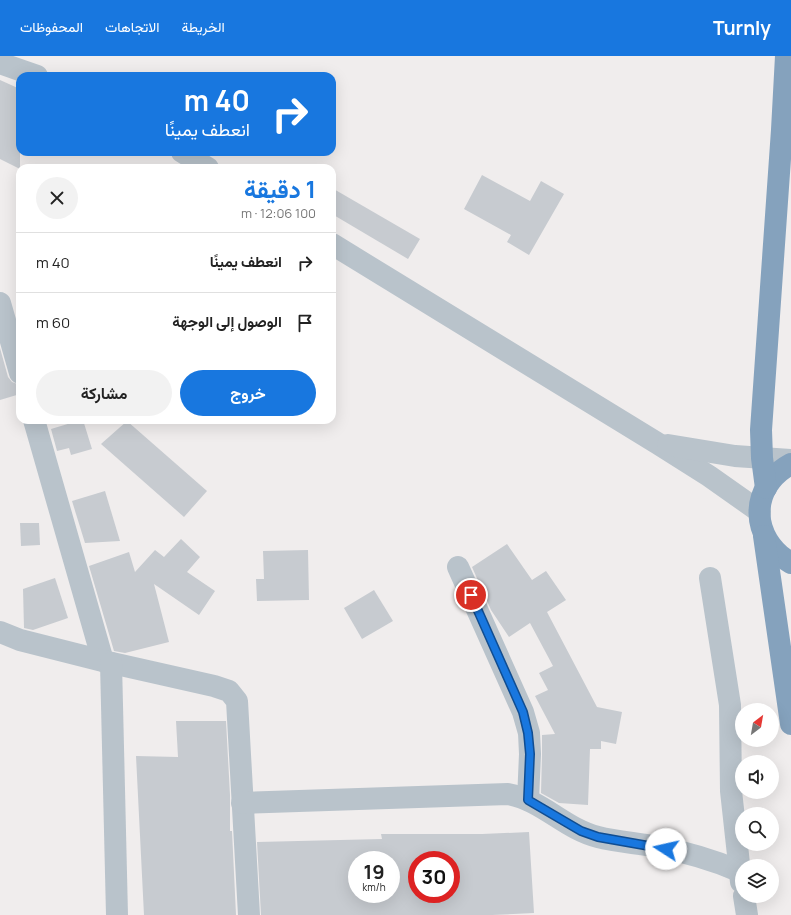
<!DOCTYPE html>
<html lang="ar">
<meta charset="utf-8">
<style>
body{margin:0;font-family:Manrope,Vazirmatn,sans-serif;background:#f2f2f2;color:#222;direction:rtl;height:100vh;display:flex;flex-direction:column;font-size:15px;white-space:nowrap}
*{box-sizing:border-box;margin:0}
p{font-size:13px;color:#767676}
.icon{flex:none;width:22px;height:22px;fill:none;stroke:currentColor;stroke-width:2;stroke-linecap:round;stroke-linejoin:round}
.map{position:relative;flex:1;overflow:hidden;direction:ltr}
.sheet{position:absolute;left:16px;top:108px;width:320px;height:260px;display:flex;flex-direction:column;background:#fff;border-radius:12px;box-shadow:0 4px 16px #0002;direction:rtl}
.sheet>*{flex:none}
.banner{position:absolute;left:16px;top:16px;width:320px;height:84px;border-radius:12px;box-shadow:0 4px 16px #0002;direction:rtl;background:#1877df;color:#fff;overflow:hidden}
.needle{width:26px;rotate:31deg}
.buttons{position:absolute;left:735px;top:647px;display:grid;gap:8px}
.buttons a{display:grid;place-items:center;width:44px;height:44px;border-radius:50%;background:#fff;box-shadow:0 4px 16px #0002;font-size:20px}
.speed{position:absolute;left:348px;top:795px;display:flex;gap:8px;font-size:20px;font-weight:700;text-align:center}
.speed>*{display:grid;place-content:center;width:52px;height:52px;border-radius:50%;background:#fff;box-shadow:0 4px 16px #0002;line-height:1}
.speed small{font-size:10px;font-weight:400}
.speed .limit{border:6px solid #d22;background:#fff;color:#111}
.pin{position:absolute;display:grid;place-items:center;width:34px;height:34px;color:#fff;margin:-17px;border:2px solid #fff;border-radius:50%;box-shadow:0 1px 4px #0007}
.me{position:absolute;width:44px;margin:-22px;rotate:280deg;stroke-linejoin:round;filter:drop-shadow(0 0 3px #0008)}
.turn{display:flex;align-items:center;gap:14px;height:84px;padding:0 20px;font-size:18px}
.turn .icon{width:52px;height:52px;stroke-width:2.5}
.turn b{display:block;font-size:28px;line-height:34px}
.round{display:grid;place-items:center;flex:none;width:42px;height:42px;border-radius:21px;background:#f2f2f2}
.summary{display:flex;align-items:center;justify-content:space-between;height:68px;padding:0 20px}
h1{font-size:24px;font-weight:700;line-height:30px;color:#1877df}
.primary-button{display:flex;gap:8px;margin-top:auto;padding:8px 20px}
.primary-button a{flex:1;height:46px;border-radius:24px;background:#1877df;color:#fff;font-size:16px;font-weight:700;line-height:46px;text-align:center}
.primary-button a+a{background:#f2f2f2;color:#222}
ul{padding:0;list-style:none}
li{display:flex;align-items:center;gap:12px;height:60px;padding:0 20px;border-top:1px solid #e0e0e0}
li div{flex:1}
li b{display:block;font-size:15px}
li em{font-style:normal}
header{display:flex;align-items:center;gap:24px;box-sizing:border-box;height:56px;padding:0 20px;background:#1877df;color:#fff}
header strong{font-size:19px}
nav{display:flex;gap:22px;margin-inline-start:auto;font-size:14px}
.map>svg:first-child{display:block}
.building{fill:#c7cbd0;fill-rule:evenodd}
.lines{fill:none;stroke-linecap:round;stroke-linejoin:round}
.street{stroke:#b9c3cb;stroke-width:22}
.highway{stroke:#85a2bd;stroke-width:22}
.route-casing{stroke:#104d91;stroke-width:10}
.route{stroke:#1877df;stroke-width:7}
</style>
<header>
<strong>Turnly</strong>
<nav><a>الخريطة</a><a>الاتجاهات</a><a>المحفوظات</a></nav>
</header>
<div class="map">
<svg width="791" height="859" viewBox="0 0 791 859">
<rect width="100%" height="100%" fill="#f0eded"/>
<g class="building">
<path d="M0,24l20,9v80l-20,-10z"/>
<path d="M482,119l48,26 11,-20 23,13 -35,61 -22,-13 4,-7 -47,-26z"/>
<path d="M332,132l88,51 -12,20 -76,-45z"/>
<path d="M0,292l8,29 4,5 8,3v9l-20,6z"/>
<path d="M81,364h2l9,29 -21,6 -2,-7 -12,3 -6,-22z"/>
<path d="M127,365l80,70 -23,26 -83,-73z"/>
<path d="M105,435l15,50 -35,2 -13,-42z"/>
<path d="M20,467h19l1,22 -19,1z"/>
<path d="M181,483l19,18 -13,15 28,19 -16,24 -45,-31 15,58 -44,11 -11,-2 -25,-85 40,-14 6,20 20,-22 9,7z"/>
<path d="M507,488l25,36 14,-9 20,29 -19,12 50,95 25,5 -6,32 -15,-3v8h-11l-2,56 -29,-2 -18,-10 1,-38v-20l13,-1 -20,-38 13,-6 -9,-17 14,-7 -23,-43 -21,14 -18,-27 -19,-43z"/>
<path d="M308,494l1,50 -52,1 -1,-22h8l-1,-28z"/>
<path d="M55,522l13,40 -35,12 -9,-2 -1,-39z"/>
<path d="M374,534l19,31 -31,18 -18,-31z"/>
<path d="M176,665h50l4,74v36h2l4,84h-92l-8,-159 42,1z"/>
<path d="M529,776l5,81 -42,2h-231l-4,-73 125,-3 -1,-5h101zM357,804h34v34h-34zM417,804h34v34h-34z"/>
</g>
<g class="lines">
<g class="street">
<path d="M0,7l37,13"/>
<path d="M182,96l26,16"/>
<path d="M332,188l325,199 52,33 51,36"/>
<path d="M0,247l20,70"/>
<path d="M34,364l69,241"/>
<path d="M668,389l67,11 56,4"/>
<path d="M458,511l65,145 6,21 1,21 -2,46"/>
<path d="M710,522l20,127 1,86 10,91"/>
<path d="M0,576l20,8 83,21 111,25 15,5 8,10 12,214"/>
<path d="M111,607l6,252"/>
<path d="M242,747l266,-9c34,6 57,35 90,43 19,5 40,6 60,10 28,5 55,13 81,24"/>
<path d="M744,840l3,19"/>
</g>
<g class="highway">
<path d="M791,408c-43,23 -41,75 0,99"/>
<path d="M766,432l-4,-30 -1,-28 21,-300 4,-74"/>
<path d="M764,480l27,188"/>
</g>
</g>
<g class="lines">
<defs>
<path id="route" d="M471,539l52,117 5,21 2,21 -2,46 53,31 17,6 68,12"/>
</defs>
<use href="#route" class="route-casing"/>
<use href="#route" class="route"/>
</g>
</svg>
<div class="buttons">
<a><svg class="needle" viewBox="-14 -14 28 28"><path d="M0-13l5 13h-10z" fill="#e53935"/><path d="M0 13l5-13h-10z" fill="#767676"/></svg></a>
<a><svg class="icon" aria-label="sound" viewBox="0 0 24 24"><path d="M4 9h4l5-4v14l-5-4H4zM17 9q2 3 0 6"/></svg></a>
<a><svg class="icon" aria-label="search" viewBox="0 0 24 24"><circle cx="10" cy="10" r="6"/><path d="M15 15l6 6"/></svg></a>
<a><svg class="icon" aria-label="layers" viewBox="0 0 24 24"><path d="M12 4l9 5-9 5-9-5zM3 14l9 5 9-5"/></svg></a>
</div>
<div class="speed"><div>19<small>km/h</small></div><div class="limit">30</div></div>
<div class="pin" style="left:471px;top:539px;background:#d93025"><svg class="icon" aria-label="arrive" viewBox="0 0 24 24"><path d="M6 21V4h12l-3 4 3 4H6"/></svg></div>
<svg class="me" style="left:666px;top:793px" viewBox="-20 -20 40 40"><circle r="19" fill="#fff"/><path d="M0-13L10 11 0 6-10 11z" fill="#1877df"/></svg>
<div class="banner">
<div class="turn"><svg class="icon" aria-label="right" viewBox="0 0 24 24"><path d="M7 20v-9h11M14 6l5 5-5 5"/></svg><div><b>40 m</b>انعطف يمينًا</div></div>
</div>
<section class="sheet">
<div class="summary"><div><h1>1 دقيقة</h1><p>100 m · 12:06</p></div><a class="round"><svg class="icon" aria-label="close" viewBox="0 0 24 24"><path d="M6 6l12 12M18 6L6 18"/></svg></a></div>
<ul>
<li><svg class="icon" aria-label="right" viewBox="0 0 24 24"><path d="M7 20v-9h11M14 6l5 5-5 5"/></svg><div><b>انعطف يمينًا</b></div><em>40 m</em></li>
<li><svg class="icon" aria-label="arrive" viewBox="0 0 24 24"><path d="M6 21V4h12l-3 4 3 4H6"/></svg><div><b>الوصول إلى الوجهة</b></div><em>60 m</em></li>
</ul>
<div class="primary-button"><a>خروج</a><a>مشاركة</a></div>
</section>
</div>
